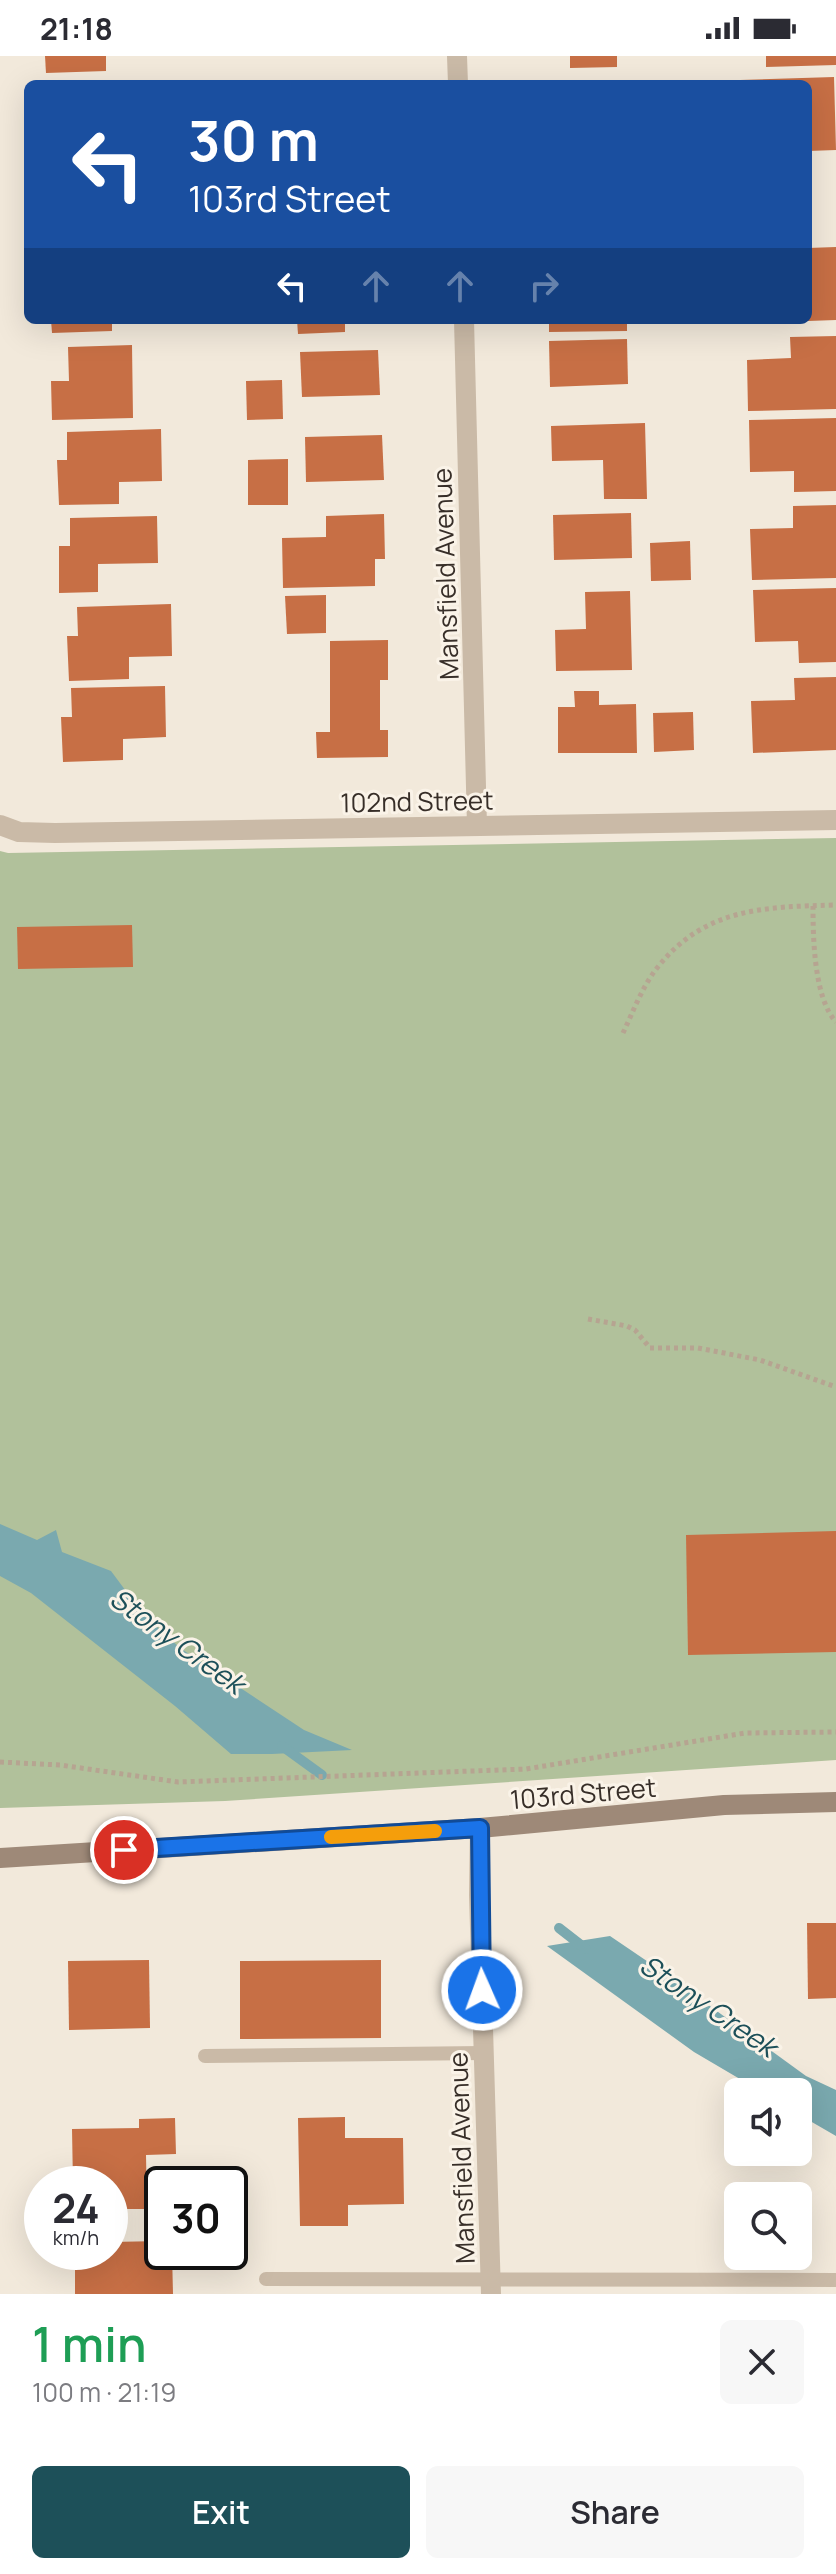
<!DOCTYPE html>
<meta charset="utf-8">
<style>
body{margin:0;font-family:Manrope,sans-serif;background:#f7f7f7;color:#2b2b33;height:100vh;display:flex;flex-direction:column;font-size:30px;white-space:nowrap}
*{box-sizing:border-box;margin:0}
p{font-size:26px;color:#7c7c81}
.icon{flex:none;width:44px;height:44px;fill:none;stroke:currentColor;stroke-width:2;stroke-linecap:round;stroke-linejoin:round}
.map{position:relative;height:2238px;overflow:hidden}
.details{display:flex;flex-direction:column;background:#fff;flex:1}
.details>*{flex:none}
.guide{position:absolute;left:24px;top:24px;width:788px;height:244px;border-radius:12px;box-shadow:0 8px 32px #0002;background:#1a4fa0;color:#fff;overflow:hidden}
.controls{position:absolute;left:724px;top:2022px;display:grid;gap:16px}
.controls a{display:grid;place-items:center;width:88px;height:88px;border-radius:12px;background:#fff;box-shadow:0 8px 32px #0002;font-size:40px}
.speed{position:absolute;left:24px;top:2110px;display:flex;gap:16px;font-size:40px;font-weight:700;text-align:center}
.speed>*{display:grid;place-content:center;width:104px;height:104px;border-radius:50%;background:#fff;box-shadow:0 8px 32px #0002;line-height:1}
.speed small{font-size:20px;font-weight:400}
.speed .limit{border:4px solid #111;border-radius:12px;background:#fff;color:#111}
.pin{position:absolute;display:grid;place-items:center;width:68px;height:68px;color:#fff;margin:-34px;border:4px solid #fff;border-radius:50%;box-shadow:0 2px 8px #0007}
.me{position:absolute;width:88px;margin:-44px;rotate:358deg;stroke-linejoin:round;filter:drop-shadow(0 0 6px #0008)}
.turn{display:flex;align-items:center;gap:28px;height:168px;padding:0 32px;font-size:36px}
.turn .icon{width:104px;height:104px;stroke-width:2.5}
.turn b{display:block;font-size:56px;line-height:68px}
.lanes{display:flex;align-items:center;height:76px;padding:0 32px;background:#0003;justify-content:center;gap:40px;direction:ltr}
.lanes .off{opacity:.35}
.round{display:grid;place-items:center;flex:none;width:84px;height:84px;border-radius:12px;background:#f7f7f7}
.head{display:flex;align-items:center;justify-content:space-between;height:136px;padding:0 32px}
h1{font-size:48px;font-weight:600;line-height:60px;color:#1e9e55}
.primary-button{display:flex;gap:16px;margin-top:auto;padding:16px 32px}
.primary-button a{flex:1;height:92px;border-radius:12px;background:#1d5059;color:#fff;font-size:32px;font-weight:600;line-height:92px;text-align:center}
.primary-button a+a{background:#f7f7f7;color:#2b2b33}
.status{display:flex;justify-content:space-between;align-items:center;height:56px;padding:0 40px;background:#fff;direction:ltr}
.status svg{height:22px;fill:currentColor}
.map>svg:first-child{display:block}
.green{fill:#b1c19b}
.water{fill:#7aa9af}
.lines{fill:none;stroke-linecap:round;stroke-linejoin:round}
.stream{stroke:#7aa9af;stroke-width:10}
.building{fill:#c76f45}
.path{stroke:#b6a491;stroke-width:5;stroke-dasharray:4 4;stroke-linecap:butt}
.lane{stroke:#cabaa7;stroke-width:14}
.street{stroke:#cabaa7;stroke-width:20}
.secondary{stroke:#9e8978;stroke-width:20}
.route-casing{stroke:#114b97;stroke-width:20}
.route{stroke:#1a73e8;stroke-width:14}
.slow{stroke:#f59e0b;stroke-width:14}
.labels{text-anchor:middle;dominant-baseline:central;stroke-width:6;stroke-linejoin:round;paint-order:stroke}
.street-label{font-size:26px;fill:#372e28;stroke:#faf3e8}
.water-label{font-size:28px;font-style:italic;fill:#1d5059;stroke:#faf3e8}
</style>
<div class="status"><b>21:18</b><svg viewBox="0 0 49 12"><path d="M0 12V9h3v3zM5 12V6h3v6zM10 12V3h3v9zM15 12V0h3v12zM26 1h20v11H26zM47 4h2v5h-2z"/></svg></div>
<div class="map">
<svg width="836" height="2238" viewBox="0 0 836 2238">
<rect width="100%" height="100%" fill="#f2e9db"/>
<path class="green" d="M836,782v922l-611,41 -225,7v-957l8,2z"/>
<g class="water">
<path d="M0,1468l37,16 19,-10 6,22 49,19 32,43 37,34 124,82 48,20 -80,4h-41l-56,-48 -144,-113 -31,-17z"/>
<path d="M610,1880l56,38 140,102 30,14v46l-38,-22v-22h-36l-68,-40 -147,-106z"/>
</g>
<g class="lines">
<g class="stream">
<path d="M282,1690l40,29"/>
<path d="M559,1872l27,21"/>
</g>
</g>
<g class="building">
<path d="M45,0h61v15l-60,2z"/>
<path d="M570,0h47v11l-47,1z"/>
<path d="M766,0h70v9l-70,2z"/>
<path d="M834,21l2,73 -28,1v-67h-68v-4z"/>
<path d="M836,191v73l-28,1v-73z"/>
<path d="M51,264h61v11l-60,2z"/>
<path d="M297,264h48v12l-47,2z"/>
<path d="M549,264h78v11l-78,1z"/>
<path d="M836,280v73l-88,2 -1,-51 44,-2 -1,-21z"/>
<path d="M627,283l1,45 -78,3 -1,-46z"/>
<path d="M132,289l1,73 -81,2 -1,-39h18l-1,-34z"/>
<path d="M378,294l2,45 -78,2 -2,-45z"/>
<path d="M282,324l1,39 -36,1 -1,-39z"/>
<path d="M836,362v73l-42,1v-21l-44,1 -1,-52z"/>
<path d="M645,367l2,76h-43l-1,-39 -51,1 -1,-35z"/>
<path d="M161,373l1,52 -43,1v22l-60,1 -2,-45h10v-28z"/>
<path d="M382,379l2,45 -78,2 -1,-45z"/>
<path d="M288,403v46h-40v-45z"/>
<path d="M836,449v73l-84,2 -2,-51 43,-1v-22z"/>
<path d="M631,457l1,45 -78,2 -1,-45z"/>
<path d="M384,458l1,45h-10v27l-92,2 -1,-50 44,-1v-21z"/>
<path d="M157,460l1,47 -60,1v28l-39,1v-47h11v-28z"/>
<path d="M690,485l1,39 -40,1 -1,-38z"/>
<path d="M836,532v74l-37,1 -1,-22 -43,1 -2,-52z"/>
<path d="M630,535l2,79 -76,1 -1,-41 31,-1 -1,-37z"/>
<path d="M326,539v38l-39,1 -2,-38z"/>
<path d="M171,548l1,52 -43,1v22l-60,2 -2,-45h11l-1,-29z"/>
<path d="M388,584v40h-8v50h8v27l-71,1 -1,-26h14v-91z"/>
<path d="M836,621v73l-83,3 -2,-52 44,-1 -1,-22z"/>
<path d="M165,630l1,51 -43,2v21l-60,2 -2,-45h11l-1,-29z"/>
<path d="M574,635h25v14l37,-1 1,49h-79v-46h17z"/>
<path d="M693,656l1,38 -40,2 -1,-39z"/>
<path d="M132,869l1,42 -115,2 -1,-42z"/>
<path d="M836,1475v121l-148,3 -2,-120z"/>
<path d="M807,1867h29v75l-28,1z"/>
<path d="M149,1904l1,68 -81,2 -1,-69z"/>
<path d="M381,1904v78l-141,1v-78z"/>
<path d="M345,2061v21h58l1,66 -56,1v21h-48l-2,-108z"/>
<path d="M175,2062l1,36 -30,1 1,54h-37v-25h-37l-1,-55 67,-1v-9z"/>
<path d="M162,2185v11h10l1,42h-98v-42h35v-10z"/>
</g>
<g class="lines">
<g class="path">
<path d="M813,850c0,32 1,92 23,116"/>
<path d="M623,977c10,-21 19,-46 34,-65 48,-61 108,-61 179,-63"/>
<path d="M588,1263l39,7 8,4 15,18h48l62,12 76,27"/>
<path d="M0,1706l60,3 118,17 348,-13 219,-36 91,-1"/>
</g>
<g class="lane">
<path d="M205,2000l279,-3"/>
<path d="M266,2223l570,1"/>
</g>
<g class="street">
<path d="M457,0l1,28"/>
<path d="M464,264l13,506"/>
<path d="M0,769l19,7 36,1 781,-13"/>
<path d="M480,1772l-1,67 12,399"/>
</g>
<path class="secondary" d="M0,1802l480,-30 244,-23 112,-3"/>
</g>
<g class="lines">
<defs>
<path id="route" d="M124,1794l356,-22 2,162"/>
</defs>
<use href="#route" class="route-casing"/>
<use href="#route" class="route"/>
<path class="slow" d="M331,1781l104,-6"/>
</g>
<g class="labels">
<g class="street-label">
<text transform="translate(445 518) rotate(-92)">Mansfield Avenue</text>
<text transform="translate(417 745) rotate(-1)">102nd Street</text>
<text transform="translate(583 1737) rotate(-5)">103rd Street</text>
<text transform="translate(461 2102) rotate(-92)">Mansfield Avenue</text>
</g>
<g class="water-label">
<text transform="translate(178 1584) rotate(36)">Stony Creek</text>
<text transform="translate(709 1949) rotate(34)">Stony Creek</text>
</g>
</g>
</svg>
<div class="controls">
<a><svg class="icon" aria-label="sound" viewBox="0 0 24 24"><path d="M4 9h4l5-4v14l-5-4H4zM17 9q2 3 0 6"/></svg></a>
<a><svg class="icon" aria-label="search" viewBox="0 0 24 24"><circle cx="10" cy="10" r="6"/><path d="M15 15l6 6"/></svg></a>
</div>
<div class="speed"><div>24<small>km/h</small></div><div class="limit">30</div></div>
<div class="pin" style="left:124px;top:1794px;background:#d93025"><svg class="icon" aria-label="arrive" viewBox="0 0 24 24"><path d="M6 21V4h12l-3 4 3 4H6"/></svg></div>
<svg class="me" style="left:482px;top:1934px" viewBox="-20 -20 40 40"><circle r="17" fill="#1a73e8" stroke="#fff" stroke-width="3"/><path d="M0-11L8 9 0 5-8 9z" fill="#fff"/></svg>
<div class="guide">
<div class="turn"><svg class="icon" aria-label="left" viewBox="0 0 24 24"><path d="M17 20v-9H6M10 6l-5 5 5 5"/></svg><div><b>30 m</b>103rd Street</div></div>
<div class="lanes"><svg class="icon" aria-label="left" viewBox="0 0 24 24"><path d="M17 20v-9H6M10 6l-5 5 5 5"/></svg><svg class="icon off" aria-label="ahead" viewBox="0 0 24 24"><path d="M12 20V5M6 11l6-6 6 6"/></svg><svg class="icon off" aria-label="ahead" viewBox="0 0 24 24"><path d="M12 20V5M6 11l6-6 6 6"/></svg><svg class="icon off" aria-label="right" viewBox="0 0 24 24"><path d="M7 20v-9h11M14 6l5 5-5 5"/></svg></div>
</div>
</div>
<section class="details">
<div class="head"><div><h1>1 min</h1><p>100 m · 21:19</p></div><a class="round"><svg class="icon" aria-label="close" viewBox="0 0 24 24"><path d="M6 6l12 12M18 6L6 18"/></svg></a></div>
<div class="primary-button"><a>Exit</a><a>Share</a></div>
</section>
